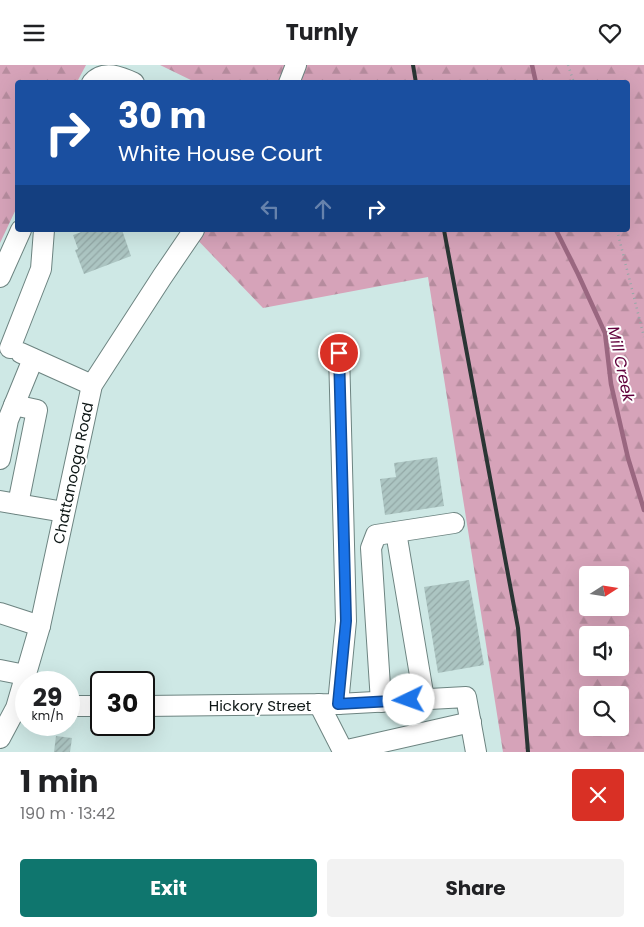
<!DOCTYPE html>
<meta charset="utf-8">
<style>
body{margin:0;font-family:Poppins,sans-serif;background:#f2f2f2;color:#202124;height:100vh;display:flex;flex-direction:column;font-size:19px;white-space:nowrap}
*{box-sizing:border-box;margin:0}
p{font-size:16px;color:#757577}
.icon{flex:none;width:28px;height:28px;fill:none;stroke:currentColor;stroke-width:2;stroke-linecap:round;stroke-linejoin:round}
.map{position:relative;height:687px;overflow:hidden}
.side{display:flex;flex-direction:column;background:#fff;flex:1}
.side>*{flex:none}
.top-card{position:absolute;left:15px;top:15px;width:615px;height:152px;border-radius:5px;box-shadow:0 5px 20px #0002;background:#1a4fa0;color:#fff;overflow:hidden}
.needle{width:32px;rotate:78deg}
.fabs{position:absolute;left:579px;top:501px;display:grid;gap:10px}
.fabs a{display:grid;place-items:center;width:50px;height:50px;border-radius:5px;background:#fff;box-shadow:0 5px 20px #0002;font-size:25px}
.speed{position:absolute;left:15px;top:606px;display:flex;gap:10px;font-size:25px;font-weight:700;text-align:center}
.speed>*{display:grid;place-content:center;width:65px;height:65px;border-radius:50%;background:#fff;box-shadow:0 5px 20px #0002;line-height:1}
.speed small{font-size:12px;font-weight:400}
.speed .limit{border:2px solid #111;border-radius:8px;background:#fff;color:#111}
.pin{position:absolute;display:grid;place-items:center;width:42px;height:42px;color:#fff;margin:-21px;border:2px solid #fff;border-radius:50%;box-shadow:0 1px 5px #0007}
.me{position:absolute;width:55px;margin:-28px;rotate:267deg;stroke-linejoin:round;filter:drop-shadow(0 0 4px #0008)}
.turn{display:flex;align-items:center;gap:18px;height:105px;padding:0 20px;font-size:22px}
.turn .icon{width:65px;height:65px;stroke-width:2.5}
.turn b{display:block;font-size:35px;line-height:42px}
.lanes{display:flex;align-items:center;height:48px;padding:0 20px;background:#0003;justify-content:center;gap:25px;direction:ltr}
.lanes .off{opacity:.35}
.round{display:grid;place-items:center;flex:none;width:52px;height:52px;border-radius:5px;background:#f2f2f2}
.summary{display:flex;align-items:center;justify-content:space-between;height:85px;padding:0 20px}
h1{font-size:30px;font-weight:700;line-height:38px}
.cta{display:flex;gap:10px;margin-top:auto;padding:10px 20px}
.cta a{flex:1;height:58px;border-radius:5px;background:#0f766e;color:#fff;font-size:20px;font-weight:700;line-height:58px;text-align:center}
.cta a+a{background:#f2f2f2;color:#202124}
header{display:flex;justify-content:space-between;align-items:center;height:65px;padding:0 20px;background:#fff;font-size:22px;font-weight:700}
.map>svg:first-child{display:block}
.forest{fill:url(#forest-firs);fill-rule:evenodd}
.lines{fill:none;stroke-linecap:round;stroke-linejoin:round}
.stream{stroke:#9a6780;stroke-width:4.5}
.building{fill:url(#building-hatch)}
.minor-casing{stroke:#6d8481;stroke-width:22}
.path{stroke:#94a9a7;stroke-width:2.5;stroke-dasharray:1 4;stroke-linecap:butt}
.minor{stroke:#fff;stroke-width:20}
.rail{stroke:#2a3534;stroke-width:4}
.route-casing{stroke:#114b97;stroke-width:12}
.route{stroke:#1a73e8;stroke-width:9}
.labels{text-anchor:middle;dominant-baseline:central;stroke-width:4;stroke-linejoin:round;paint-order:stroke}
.street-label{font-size:15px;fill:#0e1716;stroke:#fff}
.water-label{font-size:16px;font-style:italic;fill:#61013c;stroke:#fff}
</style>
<header><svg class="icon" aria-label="menu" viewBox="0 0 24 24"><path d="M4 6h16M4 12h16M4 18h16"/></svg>Turnly<svg class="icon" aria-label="heart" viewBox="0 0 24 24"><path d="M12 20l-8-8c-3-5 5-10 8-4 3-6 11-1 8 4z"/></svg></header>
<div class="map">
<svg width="644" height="687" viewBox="0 0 644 687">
<defs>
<pattern id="forest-firs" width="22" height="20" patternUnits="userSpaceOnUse" patternTransform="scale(1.25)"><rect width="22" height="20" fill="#d6a3b9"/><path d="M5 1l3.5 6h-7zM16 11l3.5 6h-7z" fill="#b68c9e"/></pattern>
<pattern id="building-hatch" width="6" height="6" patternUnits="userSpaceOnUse" patternTransform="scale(1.25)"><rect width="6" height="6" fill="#acc5c2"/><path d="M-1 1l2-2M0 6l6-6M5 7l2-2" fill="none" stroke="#93a8a6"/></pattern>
</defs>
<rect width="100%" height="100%" fill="#cee8e5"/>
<g class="forest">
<path d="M0,0h86l-9,17 -59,1 -1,124 -17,36z"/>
<path d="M160,0h484v687h-141l-75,-475 -165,31 -75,-78h440v-147h-431zM588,510h32v32h-32zM588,570h32v32h-32zM588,630h32v32h-32z"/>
</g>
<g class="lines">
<g class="stream">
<path d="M532,0l4,18"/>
<path d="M556,165l22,44 27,59 6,51 17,74 16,52"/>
</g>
</g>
<g class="building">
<path d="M87,165h35l9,26 -47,18 -9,-24 3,-1 -5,-14z"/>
<path d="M437,392l7,49 -59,9 -5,-36 16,-2 -2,-14z"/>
<path d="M469,515l15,85 -46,8 -14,-86z"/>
<path d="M56,671l16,2 -2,14h-16z"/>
</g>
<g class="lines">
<defs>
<g id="minor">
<path d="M92,18c12,-14 29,-6 42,0"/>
<path d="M289,18l7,-18"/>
<path d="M0,212l21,-47"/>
<path d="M10,283l31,-79 3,-39"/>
<path d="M21,288l71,32"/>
<path d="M14,340l23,5 -19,94"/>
<path d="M0,394l8,-39 25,-61"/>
<path d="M0,436l64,11"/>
<path d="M396,467l28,167"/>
<path d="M0,548l40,13"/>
<path d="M0,605l25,5"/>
<path d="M381,637l-10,-154 5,-13 78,-12"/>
<path d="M319,639l24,47 128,-29"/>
<path d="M338,639l8,-83 -7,-269"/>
<path d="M69,641h32"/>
<path d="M144,641l194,-2 128,-7 10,55"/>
<path d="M0,673l16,-30 24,-82 52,-241 70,-108 32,-47"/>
</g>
</defs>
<use href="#minor" class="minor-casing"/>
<g class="path">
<path d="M568,0l6,18"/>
<path d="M617,165l27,107"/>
</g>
<use href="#minor" class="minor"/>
<g class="rail">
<path d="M413,0l3,18"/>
<path d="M444,165l74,398 10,124"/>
</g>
</g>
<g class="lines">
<defs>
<path id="route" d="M339,288l7,268 -8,83 71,-4"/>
</defs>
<use href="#route" class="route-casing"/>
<use href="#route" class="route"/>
</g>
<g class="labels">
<g class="street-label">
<text transform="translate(73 408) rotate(-78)">Chattanooga Road</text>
<text x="260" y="640">Hickory Street</text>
</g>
<g class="water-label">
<text transform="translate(621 299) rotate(78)">Mill Creek</text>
</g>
</g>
</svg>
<div class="fabs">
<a><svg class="needle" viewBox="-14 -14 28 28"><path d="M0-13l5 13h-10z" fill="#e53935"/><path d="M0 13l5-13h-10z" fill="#757577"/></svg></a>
<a><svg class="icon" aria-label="sound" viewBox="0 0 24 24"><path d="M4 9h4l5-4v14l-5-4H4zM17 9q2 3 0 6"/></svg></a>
<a><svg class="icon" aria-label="search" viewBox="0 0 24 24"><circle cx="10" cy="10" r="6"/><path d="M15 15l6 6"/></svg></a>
</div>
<div class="speed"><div>29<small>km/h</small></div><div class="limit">30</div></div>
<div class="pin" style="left:339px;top:288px;background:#d93025"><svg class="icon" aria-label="arrive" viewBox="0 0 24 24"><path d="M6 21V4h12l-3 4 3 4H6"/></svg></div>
<svg class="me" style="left:409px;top:635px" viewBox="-20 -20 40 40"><circle r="19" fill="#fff"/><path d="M0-13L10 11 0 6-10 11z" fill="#1a73e8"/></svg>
<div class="top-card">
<div class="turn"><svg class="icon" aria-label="right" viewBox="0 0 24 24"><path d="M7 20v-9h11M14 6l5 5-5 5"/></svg><div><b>30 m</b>White House Court</div></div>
<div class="lanes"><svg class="icon off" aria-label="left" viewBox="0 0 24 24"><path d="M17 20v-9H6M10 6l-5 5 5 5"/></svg><svg class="icon off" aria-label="ahead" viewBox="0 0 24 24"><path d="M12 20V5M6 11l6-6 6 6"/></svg><svg class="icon" aria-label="right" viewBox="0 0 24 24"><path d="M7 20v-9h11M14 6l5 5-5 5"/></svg></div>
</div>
</div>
<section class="side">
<div class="summary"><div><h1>1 min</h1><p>190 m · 13:42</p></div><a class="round" style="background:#d93025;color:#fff"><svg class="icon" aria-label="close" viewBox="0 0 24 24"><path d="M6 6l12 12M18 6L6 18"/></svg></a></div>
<div class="cta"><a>Exit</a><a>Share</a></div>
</section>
